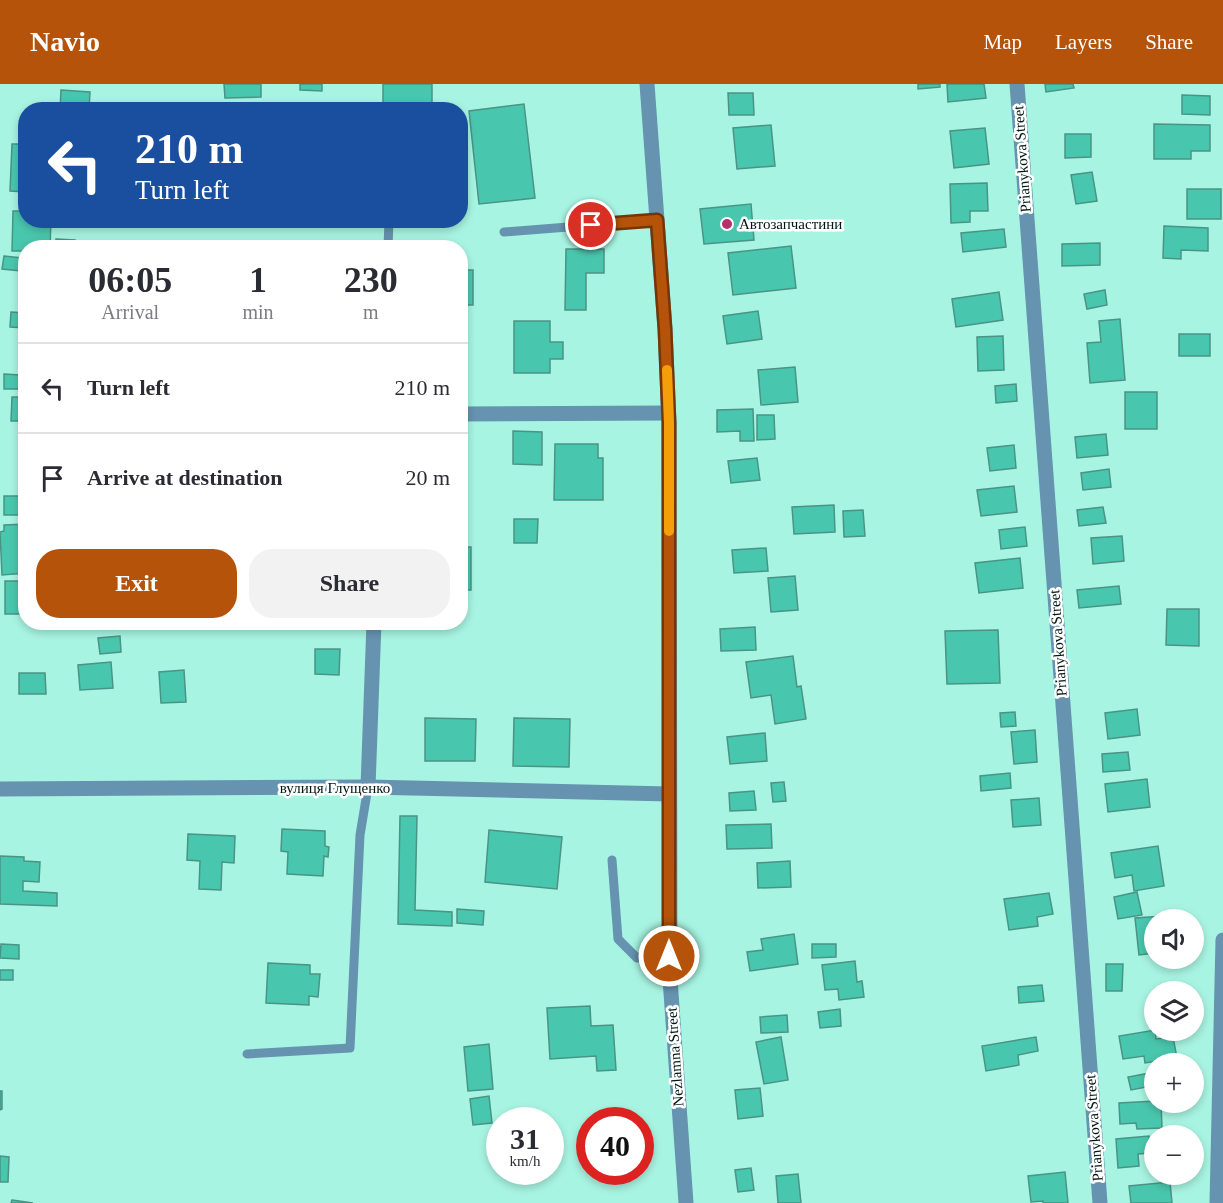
<!DOCTYPE html>
<meta charset="utf-8">
<style>
body{margin:0;font-family:"Times New Roman",serif;background:#f2f2f3;color:#2b2b33;height:100vh;display:flex;flex-direction:column;font-size:22px;white-space:nowrap}
*{box-sizing:border-box;margin:0}
p{font-size:20px;color:#7c7c81}
.icon{flex:none;width:33px;height:33px;fill:none;stroke:currentColor;stroke-width:2;stroke-linecap:round;stroke-linejoin:round}
.map{position:relative;flex:1;overflow:hidden}
.details{position:absolute;left:18px;top:156px;width:450px;height:390px;display:flex;flex-direction:column;background:#fff;border-radius:24px;box-shadow:0 3px 9px #0003}
.details>*{flex:none}
.banner{position:absolute;left:18px;top:18px;width:450px;height:126px;border-radius:24px;box-shadow:0 3px 9px #0003;background:#1a4fa0;color:#fff;overflow:hidden}
.buttons{position:absolute;left:1144px;top:825px;display:grid;gap:12px}
.buttons a{display:grid;place-items:center;width:60px;height:60px;border-radius:50%;background:#fff;box-shadow:0 3px 9px #0003;font-size:30px}
.speed{position:absolute;left:486px;top:1023px;display:flex;gap:12px;font-size:30px;font-weight:700;text-align:center}
.speed>*{display:grid;place-content:center;width:78px;height:78px;border-radius:50%;background:#fff;box-shadow:0 3px 9px #0003;line-height:1}
.speed small{font-size:15px;font-weight:400}
.speed .limit{border:9px solid #d22;background:#fff;color:#111}
.pin{position:absolute;display:grid;place-items:center;width:51px;height:51px;color:#fff;margin:-26px;border:3px solid #fff;border-radius:50%;box-shadow:0 2px 6px #0007}
.me{position:absolute;width:66px;margin:-33px;rotate:0deg;stroke-linejoin:round;filter:drop-shadow(0 0 4px #0008)}
.turn{display:flex;align-items:center;gap:21px;height:126px;padding:0 18px;font-size:27px}
.turn .icon{width:78px;height:78px;stroke-width:2.5}
.turn b{display:block;font-size:42px;line-height:51px}
.eta{display:flex;justify-content:space-evenly;align-items:center;height:102px;text-align:center}
.eta b{font-size:36px;font-weight:700;line-height:42px}
.primary-button{display:flex;gap:12px;margin-top:auto;padding:12px 18px}
.primary-button a{flex:1;height:69px;border-radius:24px;background:#b45309;color:#fff;font-size:24px;font-weight:700;line-height:69px;text-align:center}
.primary-button a+a{background:#f2f2f3;color:#2b2b33}
ul{padding:0;list-style:none}
li{display:flex;align-items:center;gap:18px;height:90px;padding:0 18px;border-top:2px solid #e1e1e2}
li div{flex:1}
li b{display:block;font-size:22px}
li em{font-style:normal}
header{display:flex;align-items:center;gap:36px;box-sizing:border-box;height:84px;padding:0 30px;background:#b45309;color:#fff}
header strong{font-size:28px}
nav{display:flex;gap:33px;margin-inline-start:auto;font-size:21px}
.map>svg:first-child{display:block}
.building{fill:#49c7ae;stroke:#499484;stroke-width:1.5}
.lines{fill:none;stroke-linecap:round;stroke-linejoin:round}
.service{stroke:#6693b0;stroke-width:9}
.minor{stroke:#6693b0;stroke-width:15}
.tertiary{stroke:#6693b0;stroke-width:15}
.route-casing{stroke:#753606;stroke-width:15}
.route{stroke:#b45309;stroke-width:10}
.slow{stroke:#f59e0b;stroke-width:10}
.poi-dot{fill:#b82f6e;stroke:#fff;stroke-width:2}
.labels{text-anchor:middle;dominant-baseline:central;stroke-width:5;stroke-linejoin:round;paint-order:stroke}
.street-label{font-size:15px;fill:#011611;stroke:#fff}
.poi-label{font-size:15px;fill:#011611;stroke:#fff;text-anchor:start}
</style>
<header>
<strong>Navio</strong>
<nav><a>Map</a><a>Layers</a><a>Share</a></nav>
</header>
<div class="map">
<svg width="1223" height="1119" viewBox="0 0 1223 1119">
<rect width="100%" height="100%" fill="#a8f4e2"/>
<g class="building">
<path d="M224,0h37v13l-36,1z"/>
<path d="M300,0h22v7l-22,-1z"/>
<rect x="383" y="0" width="49" height="20"/>
<path d="M918,0h22v3l-22,2z"/>
<path d="M947,0h37l2,14 -38,4z"/>
<path d="M1045,0h28l1,4 -28,4z"/>
<path d="M61,6l29,2 -1,18h-29z"/>
<path d="M728,9h25l1,22h-25z"/>
<path d="M1182,11l28,1v19l-28,-1z"/>
<path d="M524,20l11,94 -56,6 -10,-93z"/>
<path d="M1154,40l56,1v26h-19v8h-37z"/>
<path d="M771,41l4,41 -38,3 -4,-41z"/>
<path d="M985,44l4,36 -35,4 -4,-37z"/>
<path d="M1065,50h26v23l-26,1z"/>
<path d="M12,60h14v48l-16,-1z"/>
<path d="M1092,88l5,29 -21,3 -5,-29z"/>
<path d="M987,99l1,28h-18v11l-19,1 -1,-39z"/>
<rect x="1187" y="105" width="34" height="30"/>
<path d="M751,120l3,36 -50,4 -4,-35z"/>
<path d="M13,127h13v9h25l-1,28h-24v3h-14z"/>
<path d="M1164,142l44,2v23l-27,-1v9l-18,-1z"/>
<path d="M1004,145l2,18 -43,5 -2,-19z"/>
<path d="M56,155l19,1 -1,8h-18z"/>
<path d="M1100,159v22l-38,1v-22z"/>
<path d="M791,162l5,42 -63,7 -5,-42z"/>
<path d="M566,165h38v24h-18v37h-21z"/>
<path d="M4,172l18,2 -1,13 -19,-2z"/>
<rect x="460" y="186" width="13" height="35"/>
<path d="M1105,206l2,15 -20,4 -3,-15z"/>
<path d="M999,208l4,28 -47,7 -4,-28z"/>
<path d="M758,227l4,28 -35,5 -4,-28z"/>
<path d="M11,228l15,1v15l-16,-1z"/>
<path d="M1120,235l5,61 -35,3 -3,-40 14,-1 -2,-21z"/>
<path d="M514,237h36v21h13v17h-13v14h-36z"/>
<rect x="1179" y="250" width="31" height="22"/>
<path d="M1003,252l1,34 -26,1 -1,-34z"/>
<rect x="460" y="253" width="5" height="45"/>
<path d="M795,283l3,35 -37,3 -3,-35z"/>
<path d="M4,290l16,1 -1,14h-15z"/>
<path d="M1016,300l1,17 -21,2 -1,-17z"/>
<rect x="1125" y="308" width="32" height="37"/>
<path d="M12,313h14v24h-15z"/>
<path d="M753,325l1,32h-14v-10l-23,1v-22z"/>
<path d="M757,331h17l1,24 -18,1z"/>
<path d="M513,347l29,1v33l-29,-1z"/>
<path d="M1106,350l2,21 -31,3 -2,-21z"/>
<rect x="460" y="354" width="5" height="46"/>
<path d="M555,360h43v14h5v42h-49z"/>
<path d="M1014,361l2,23 -26,3 -3,-23z"/>
<path d="M757,374l3,22 -29,3 -3,-22z"/>
<path d="M1109,385l2,18 -28,3 -2,-17z"/>
<path d="M1014,402l3,26 -36,4 -4,-26z"/>
<rect x="4" y="412" width="22" height="19"/>
<path d="M834,421l1,27 -41,2 -2,-27z"/>
<path d="M1103,423l3,16 -27,3 -2,-16z"/>
<path d="M863,426l2,26 -21,1 -1,-26z"/>
<path d="M514,435h24l-1,24h-23z"/>
<path d="M26,440v49l-24,2 -2,-43 4,-1v-6z"/>
<path d="M1025,443l2,19 -26,3 -2,-19z"/>
<path d="M1122,452l2,25 -31,3 -2,-26z"/>
<rect x="460" y="463" width="11" height="43"/>
<path d="M766,464l2,23 -34,2 -2,-23z"/>
<path d="M1020,474l3,30 -44,5 -4,-30z"/>
<path d="M795,492l3,34 -27,2 -3,-34z"/>
<rect x="5" y="497" width="21" height="33"/>
<path d="M1119,502l2,18 -42,4 -2,-18z"/>
<path d="M1167,525h32v37l-33,-1z"/>
<path d="M755,543l1,23 -35,1 -1,-22z"/>
<path d="M998,546l2,53 -53,1 -2,-53z"/>
<path d="M120,552l1,16 -21,2 -2,-16z"/>
<path d="M315,565h25l-1,26 -24,-1z"/>
<path d="M793,572l4,31 4,-1 5,33 -31,5 -4,-29 -20,3 -5,-36z"/>
<path d="M111,578l2,26 -33,2 -2,-25z"/>
<path d="M184,586l2,32 -25,1 -2,-31z"/>
<path d="M19,589h26l1,21h-27z"/>
<path d="M1137,625l3,26 -32,4 -3,-26z"/>
<path d="M1015,628l1,14 -15,1 -1,-14z"/>
<path d="M425,634l51,1 -1,42h-50z"/>
<path d="M514,634l56,1 -1,48 -56,-1z"/>
<path d="M1035,646l2,32 -23,2 -3,-32z"/>
<path d="M765,649l2,28 -37,3 -3,-27z"/>
<path d="M1128,668l2,18 -27,2 -1,-18z"/>
<path d="M1010,689l1,15 -30,3 -1,-15z"/>
<path d="M1147,695l3,28 -42,5 -3,-28z"/>
<path d="M784,698l2,19 -13,1 -2,-19z"/>
<path d="M754,707l2,19 -26,1 -1,-18z"/>
<path d="M1039,714l2,27 -28,2 -2,-27z"/>
<path d="M400,732h17l-2,94 37,2v14l-54,-2z"/>
<path d="M771,740l1,24 -45,1 -1,-24z"/>
<path d="M282,745l43,2v15l4,1 -1,10 -4,-1 -1,20 -36,-2 1,-22 -7,-1z"/>
<path d="M489,746l73,7 -5,52 -72,-7z"/>
<path d="M188,750l47,2 -1,27 -12,-1 -1,28 -22,-1 1,-28 -13,-1z"/>
<path d="M1158,762l6,40 -30,5 -2,-16 -17,3 -4,-25z"/>
<path d="M0,772l24,1v4l16,1 -1,20 -16,-1v10l34,2v13l-57,-2z"/>
<path d="M790,777l1,26 -33,1 -1,-25z"/>
<path d="M1137,808l5,23 -24,4 -4,-22z"/>
<path d="M1049,809l4,21 -16,3 1,9 -29,4 -5,-31z"/>
<path d="M457,825l27,2 -1,14 -26,-2z"/>
<path d="M1164,832v4h-9v33l-16,2 -4,-37z"/>
<path d="M794,850l4,30 -48,7 -3,-19 16,-2 -2,-11z"/>
<path d="M1,860l18,1v14l-19,-1z"/>
<path d="M812,860h24v13l-24,1z"/>
<path d="M855,877l2,21 5,-1 2,16 -25,3 -1,-11 -13,1 -3,-25z"/>
<path d="M268,879l42,2v9h10l-2,23 -9,-1v9l-43,-2z"/>
<path d="M1106,880h17l-1,27h-16z"/>
<rect x="0" y="886" width="13" height="10"/>
<path d="M1042,901l2,16 -25,2 -1,-16z"/>
<path d="M590,922l1,20 22,-1 3,45 -19,1 -1,-15 -46,3 -3,-51z"/>
<path d="M840,925l1,17 -21,2 -2,-16z"/>
<path d="M787,931l1,17 -27,1 -1,-16z"/>
<path d="M1155,946l1,9 17,-2 4,21 -32,5 -1,-7 -21,3 -4,-23z"/>
<path d="M781,953l7,43 -24,4 -8,-42z"/>
<path d="M1036,953l2,14 -20,4 1,10 -33,6 -4,-25z"/>
<path d="M489,960l4,45 -25,2 -4,-44z"/>
<path d="M1150,989l2,13 -21,4 -3,-13z"/>
<path d="M760,1004l3,28 -25,3 -3,-29z"/>
<path d="M0,1007h2v18l-2,1z"/>
<path d="M489,1012l3,27 -19,2 -3,-26z"/>
<path d="M1155,1017v1h6l1,26 -25,1 -1,-6 -16,1 -1,-21z"/>
<path d="M1149,1052l2,17 -13,1 1,12 -21,2 -2,-29z"/>
<path d="M0,1072l9,1 -1,25h-8z"/>
<path d="M751,1084l3,22 -16,2 -3,-22z"/>
<path d="M1065,1088l3,31h-25v-2l-12,1 -3,-26z"/>
<path d="M798,1090l3,29h-23l-2,-27z"/>
<path d="M1170,1098l2,21h-41l-2,-17z"/>
<path d="M12,1116l21,3h-22z"/>
</g>
<g class="lines">
<g class="service">
<path d="M504,148l153,-12"/>
<path d="M388,164l1,-28"/>
<path d="M612,776l6,79 19,19 32,-2"/>
<path d="M247,970l103,-6 10,-213 8,-48"/>
</g>
<g class="minor">
<path d="M1017,0l83,1119"/>
<path d="M460,330l208,-1"/>
<path d="M368,703l6,-165"/>
<path d="M0,705l368,-2 301,7"/>
<path d="M1217,1119l6,-263"/>
</g>
<path class="tertiary" d="M647,0l18,245 4,94 1,556 16,224"/>
</g>
<g class="lines">
<defs>
<path id="route" d="M591,141l66,-5 8,109 4,94v533"/>
</defs>
<use href="#route" class="route-casing"/>
<use href="#route" class="route"/>
<path class="slow" d="M667,286l2,53v108"/>
</g>
<circle class="poi-dot" cx="727" cy="140" r="6"/>
<g class="labels">
<g class="street-label">
<text transform="translate(1022 75) rotate(-94)">Prianykova Street</text>
<text transform="translate(1058 559) rotate(-94)">Prianykova Street</text>
<text x="335" y="704">вулиця Глущенко</text>
<text transform="translate(675 973) rotate(-94)">Nezlamna Street</text>
<text transform="translate(1094 1044) rotate(-94)">Prianykova Street</text>
</g>
<g class="poi-label">
<text x="739" y="140">Автозапчастини</text>
</g>
</g>
</svg>
<div class="buttons">
<a><svg class="icon" aria-label="sound" viewBox="0 0 24 24"><path d="M4 9h4l5-4v14l-5-4H4zM17 9q2 3 0 6"/></svg></a>
<a><svg class="icon" aria-label="layers" viewBox="0 0 24 24"><path d="M12 4l9 5-9 5-9-5zM3 14l9 5 9-5"/></svg></a>
<a>+</a>
<a>−</a>
</div>
<div class="speed"><div>31<small>km/h</small></div><div class="limit">40</div></div>
<div class="pin" style="left:591px;top:141px;background:#d93025"><svg class="icon" aria-label="arrive" viewBox="0 0 24 24"><path d="M6 21V4h12l-3 4 3 4H6"/></svg></div>
<svg class="me" style="left:669px;top:872px" viewBox="-20 -20 40 40"><circle r="17" fill="#b45309" stroke="#fff" stroke-width="3"/><path d="M0-11L8 9 0 5-8 9z" fill="#fff"/></svg>
<div class="banner">
<div class="turn"><svg class="icon" aria-label="left" viewBox="0 0 24 24"><path d="M17 20v-9H6M10 6l-5 5 5 5"/></svg><div><b>210 m</b>Turn left</div></div>
</div>
<section class="details">
<div class="eta">
<div><b>06:05</b><p>Arrival</p></div>
<div><b>1</b><p>min</p></div>
<div><b>230</b><p>m</p></div>
</div>
<ul>
<li><svg class="icon" aria-label="left" viewBox="0 0 24 24"><path d="M17 20v-9H6M10 6l-5 5 5 5"/></svg><div><b>Turn left</b></div><em>210 m</em></li>
<li><svg class="icon" aria-label="arrive" viewBox="0 0 24 24"><path d="M6 21V4h12l-3 4 3 4H6"/></svg><div><b>Arrive at destination</b></div><em>20 m</em></li>
</ul>
<div class="primary-button"><a>Exit</a><a>Share</a></div>
</section>
</div>
